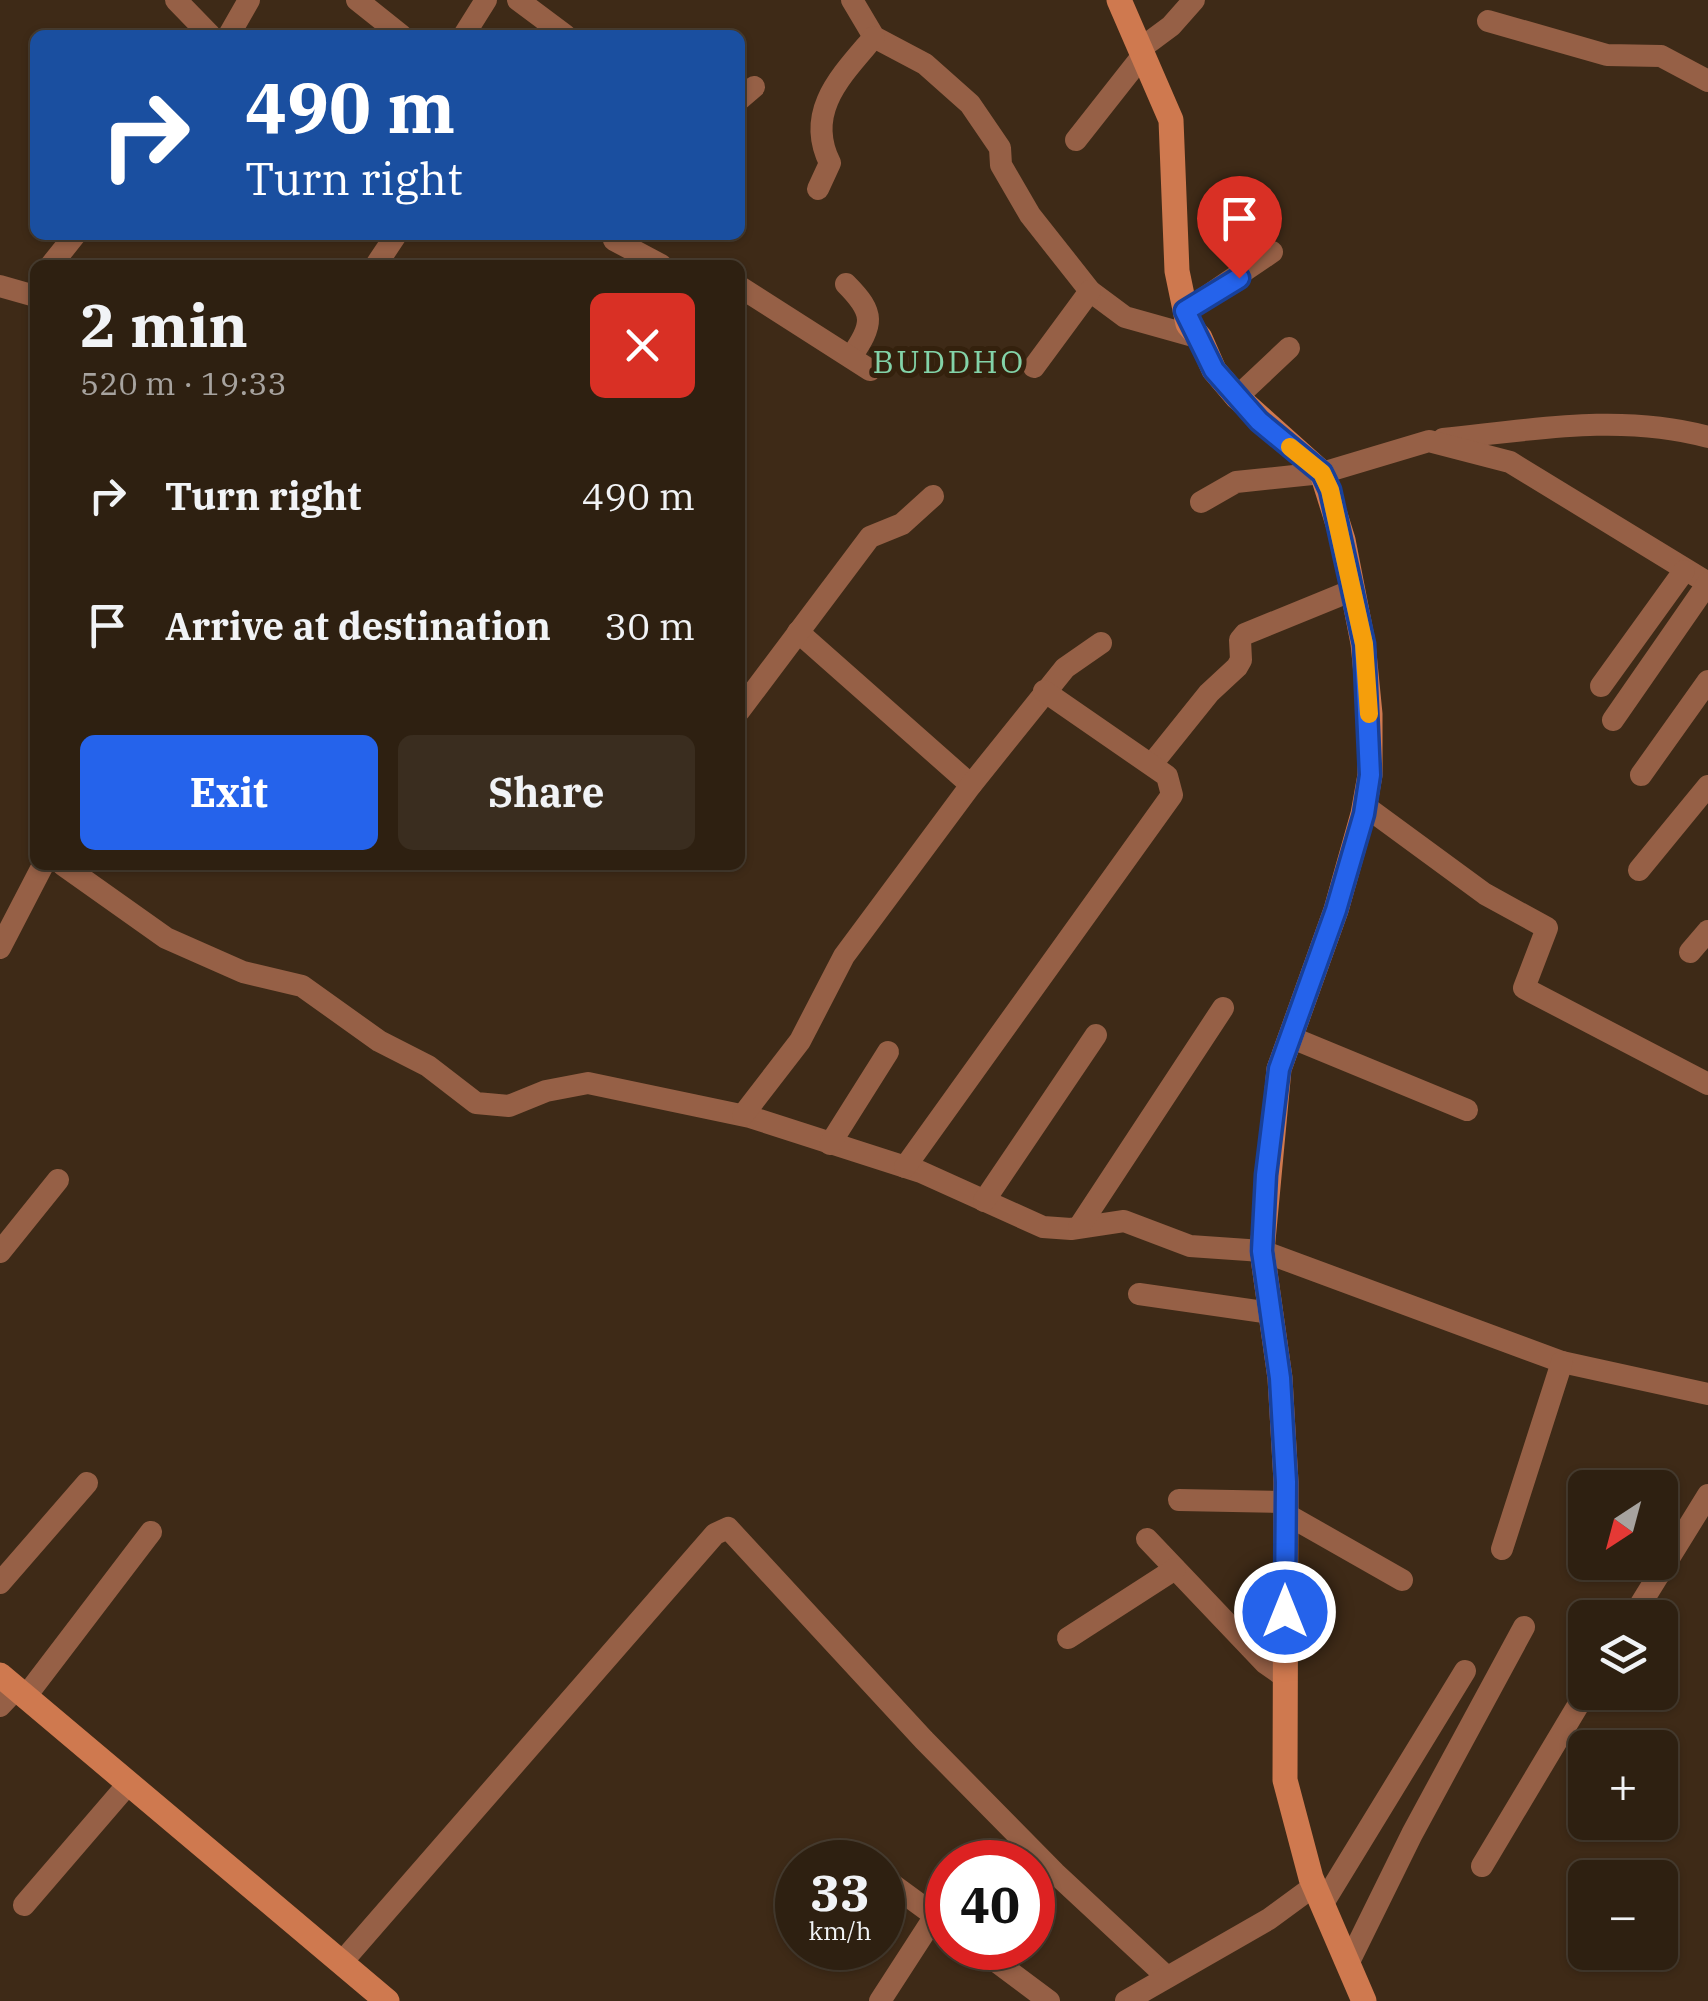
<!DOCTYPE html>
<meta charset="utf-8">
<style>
body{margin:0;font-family:"IBM Plex Serif",serif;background:#3a2d1f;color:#f1f3f6;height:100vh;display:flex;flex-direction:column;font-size:38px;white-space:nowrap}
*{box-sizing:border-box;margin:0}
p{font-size:32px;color:#a7a39f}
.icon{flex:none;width:55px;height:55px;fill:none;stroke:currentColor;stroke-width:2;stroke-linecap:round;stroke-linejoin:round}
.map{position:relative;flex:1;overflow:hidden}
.panel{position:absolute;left:30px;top:260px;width:715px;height:610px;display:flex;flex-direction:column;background:#2e2011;border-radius:15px;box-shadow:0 2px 8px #0004,0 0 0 2px #493e31}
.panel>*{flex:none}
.top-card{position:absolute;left:30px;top:30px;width:715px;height:210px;border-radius:15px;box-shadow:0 2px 8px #0004,0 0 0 2px #493e31;background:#1a4fa0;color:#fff;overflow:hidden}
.needle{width:65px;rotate:216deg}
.fabs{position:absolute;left:1568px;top:1470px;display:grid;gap:20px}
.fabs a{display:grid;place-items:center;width:110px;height:110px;border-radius:15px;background:#2e2011;box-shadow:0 2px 8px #0004,0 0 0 2px #493e31;font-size:50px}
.speed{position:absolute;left:775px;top:1840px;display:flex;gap:20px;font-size:50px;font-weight:700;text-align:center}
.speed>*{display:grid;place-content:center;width:130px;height:130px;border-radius:50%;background:#2e2011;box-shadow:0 2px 8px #0004,0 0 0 2px #493e31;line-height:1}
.speed small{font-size:25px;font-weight:400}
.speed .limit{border:15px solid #d22;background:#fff;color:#111}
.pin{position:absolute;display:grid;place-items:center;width:85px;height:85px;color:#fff;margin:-102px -42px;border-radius:50% 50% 50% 0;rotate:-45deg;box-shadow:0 0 10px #0007}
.pin .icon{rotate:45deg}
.me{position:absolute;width:110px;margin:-55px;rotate:0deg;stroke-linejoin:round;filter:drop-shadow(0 0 8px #0008)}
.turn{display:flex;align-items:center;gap:35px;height:210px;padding:0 50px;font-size:45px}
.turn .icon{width:130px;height:130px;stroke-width:2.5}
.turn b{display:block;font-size:70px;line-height:85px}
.round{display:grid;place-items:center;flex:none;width:105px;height:105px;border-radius:15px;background:#3a2d1f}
.overview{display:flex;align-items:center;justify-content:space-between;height:170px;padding:0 50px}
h1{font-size:60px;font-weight:700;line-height:75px}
.button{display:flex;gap:20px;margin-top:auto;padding:20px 50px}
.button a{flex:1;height:115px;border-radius:15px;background:#2563eb;color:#fff;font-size:40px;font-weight:700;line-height:115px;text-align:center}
.button a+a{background:#3a2d1f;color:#f1f3f6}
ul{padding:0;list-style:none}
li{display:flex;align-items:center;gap:30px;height:130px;padding:0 50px}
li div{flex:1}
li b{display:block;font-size:38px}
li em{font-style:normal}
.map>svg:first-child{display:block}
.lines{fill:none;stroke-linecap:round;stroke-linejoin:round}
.street{stroke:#966046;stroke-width:22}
.secondary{stroke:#cf794f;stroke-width:25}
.route-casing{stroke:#184099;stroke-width:25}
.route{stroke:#2563eb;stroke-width:18}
.slow{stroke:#f59e0b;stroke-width:18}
.labels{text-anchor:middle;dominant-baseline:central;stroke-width:10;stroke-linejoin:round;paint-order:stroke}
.quarter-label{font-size:32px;letter-spacing:2.5px;fill:#83d3a8;stroke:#34210d}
</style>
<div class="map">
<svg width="1708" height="2001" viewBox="0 0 1708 2001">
<rect width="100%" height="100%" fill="#3e2a17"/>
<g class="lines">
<g class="street">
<path d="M176,0l34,35"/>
<path d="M357,0l44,35"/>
<path d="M518,0l47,35"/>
<path d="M852,0l22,37 51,27 45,40 30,44 1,17 29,50 60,76 35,26 75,21"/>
<path d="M1488,21l119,34 54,1 47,25"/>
<path d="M229,35l20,-35"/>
<path d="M464,35l22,-35"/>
<path d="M1140,49l31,-23 23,-26"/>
<path d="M740,99l14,-12"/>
<path d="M1076,140l67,-85"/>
<path d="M818,189l12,-26c-26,-52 12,-88 44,-126"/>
<path d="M616,235l-2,5 47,25"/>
<path d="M51,265l24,-30"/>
<path d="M376,265l20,-30"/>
<path d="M846,284c30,30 27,40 5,73"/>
<path d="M0,286l35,10"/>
<path d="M740,287l130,83"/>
<path d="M1185,311l87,-59"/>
<path d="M1034,367l56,-76"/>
<path d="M1237,397l52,-49"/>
<path d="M1443,439c87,-9 179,-26 265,-2"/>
<path d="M1201,502l35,-20 86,-9 107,-32 81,21 198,121"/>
<path d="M798,632l173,153"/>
<path d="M1601,686l83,-115"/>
<path d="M740,710l130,-173 32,-13 31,-28"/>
<path d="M1613,720l95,-137"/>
<path d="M1152,764l57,-71 28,-26 4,-7 -1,-20 5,-6 108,-44"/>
<path d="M1641,775l67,-94"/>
<path d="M1365,806l120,88 62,34 -23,60 184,96"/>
<path d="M63,865l103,73 77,34 59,14 77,55 49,25 48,37 33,3 37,-15 42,-8 162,34 171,55 122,55 28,2 53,-8 66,25 72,5 300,111 146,32"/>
<path d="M1639,870l69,-84"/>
<path d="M0,948l43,-83"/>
<path d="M1690,952l18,-21"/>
<path d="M1290,1037l177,73"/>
<path d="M743,1115l57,-74 44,-85 127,-171 94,-117 36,-25"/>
<path d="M830,1144l58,-92"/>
<path d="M905,1167l267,-372 -5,-19 -123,-85"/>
<path d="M984,1201l112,-166"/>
<path d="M1079,1227l144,-219"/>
<path d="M0,1252l58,-72"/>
<path d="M1139,1294l132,19"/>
<path d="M1179,1500l107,2"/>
<path d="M1286,1514l116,66"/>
<path d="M1147,1539l118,124 20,14"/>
<path d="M1502,1549l60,-187"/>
<path d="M0,1583l87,-100"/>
<path d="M1632,1618l76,-123"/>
<path d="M1068,1638l107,-69"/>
<path d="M26,1696l125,-164"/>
<path d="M0,1706l17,-18"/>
<path d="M851,1853l12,9"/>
<path d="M1482,1866l104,-174"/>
<path d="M882,1877l63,46"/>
<path d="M24,1905l105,-122"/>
<path d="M1322,1905l143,-234"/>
<path d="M978,1948l71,53"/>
<path d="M342,1962l373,-428 13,-6 196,212 131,133 112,104"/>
<path d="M1348,1964l64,-130 112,-207"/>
<path d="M880,2001l55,-85"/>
<path d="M1126,2001l143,-82 45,-33"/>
</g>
<g class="secondary">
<path d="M1119,0l52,120 6,151 11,53 12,14 14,32 23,27 85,76 21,67 20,103 7,71v61l-7,39 -27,96 -57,159 -17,182 18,127 6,104 -1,298 26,98 53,123"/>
<path d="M0,1675l387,326"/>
</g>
</g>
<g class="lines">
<defs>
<path id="route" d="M1239,278l-54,33 29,59 45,51 63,52 8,17 34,154 6,131 -6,39 -28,96 -57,159 -13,106 -4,76 18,127 6,104 -1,130"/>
</defs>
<use href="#route" class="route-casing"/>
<use href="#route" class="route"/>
<path class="slow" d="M1290,447l32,26 8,17 34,154 5,70"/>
</g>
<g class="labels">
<g class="quarter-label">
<text x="949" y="361">BUDDHO</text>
</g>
</g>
</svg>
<div class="fabs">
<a><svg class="needle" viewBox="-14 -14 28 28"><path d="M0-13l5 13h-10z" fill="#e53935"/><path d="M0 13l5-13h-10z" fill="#a7a39f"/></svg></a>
<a><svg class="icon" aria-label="layers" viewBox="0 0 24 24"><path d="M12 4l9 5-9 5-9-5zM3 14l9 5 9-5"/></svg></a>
<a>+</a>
<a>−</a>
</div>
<div class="speed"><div>33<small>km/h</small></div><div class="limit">40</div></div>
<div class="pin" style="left:1239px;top:278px;background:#d93025"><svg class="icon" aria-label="arrive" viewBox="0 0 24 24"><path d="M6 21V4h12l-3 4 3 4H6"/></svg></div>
<svg class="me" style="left:1285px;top:1612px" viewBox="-20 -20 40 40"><circle r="17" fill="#2563eb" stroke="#fff" stroke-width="3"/><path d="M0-11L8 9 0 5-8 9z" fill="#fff"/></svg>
<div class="top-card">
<div class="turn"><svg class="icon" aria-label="right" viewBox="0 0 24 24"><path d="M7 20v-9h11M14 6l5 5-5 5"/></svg><div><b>490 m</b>Turn right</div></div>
</div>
<section class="panel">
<div class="overview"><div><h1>2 min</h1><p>520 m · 19:33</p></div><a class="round" style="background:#d93025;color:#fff"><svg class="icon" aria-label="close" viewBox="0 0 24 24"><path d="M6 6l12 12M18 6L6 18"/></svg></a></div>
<ul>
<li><svg class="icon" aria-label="right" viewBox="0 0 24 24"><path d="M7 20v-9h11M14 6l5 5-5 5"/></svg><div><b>Turn right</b></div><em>490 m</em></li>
<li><svg class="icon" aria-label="arrive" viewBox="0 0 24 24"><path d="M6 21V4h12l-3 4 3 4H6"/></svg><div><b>Arrive at destination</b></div><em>30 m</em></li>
</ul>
<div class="button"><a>Exit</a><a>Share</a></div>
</section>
</div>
